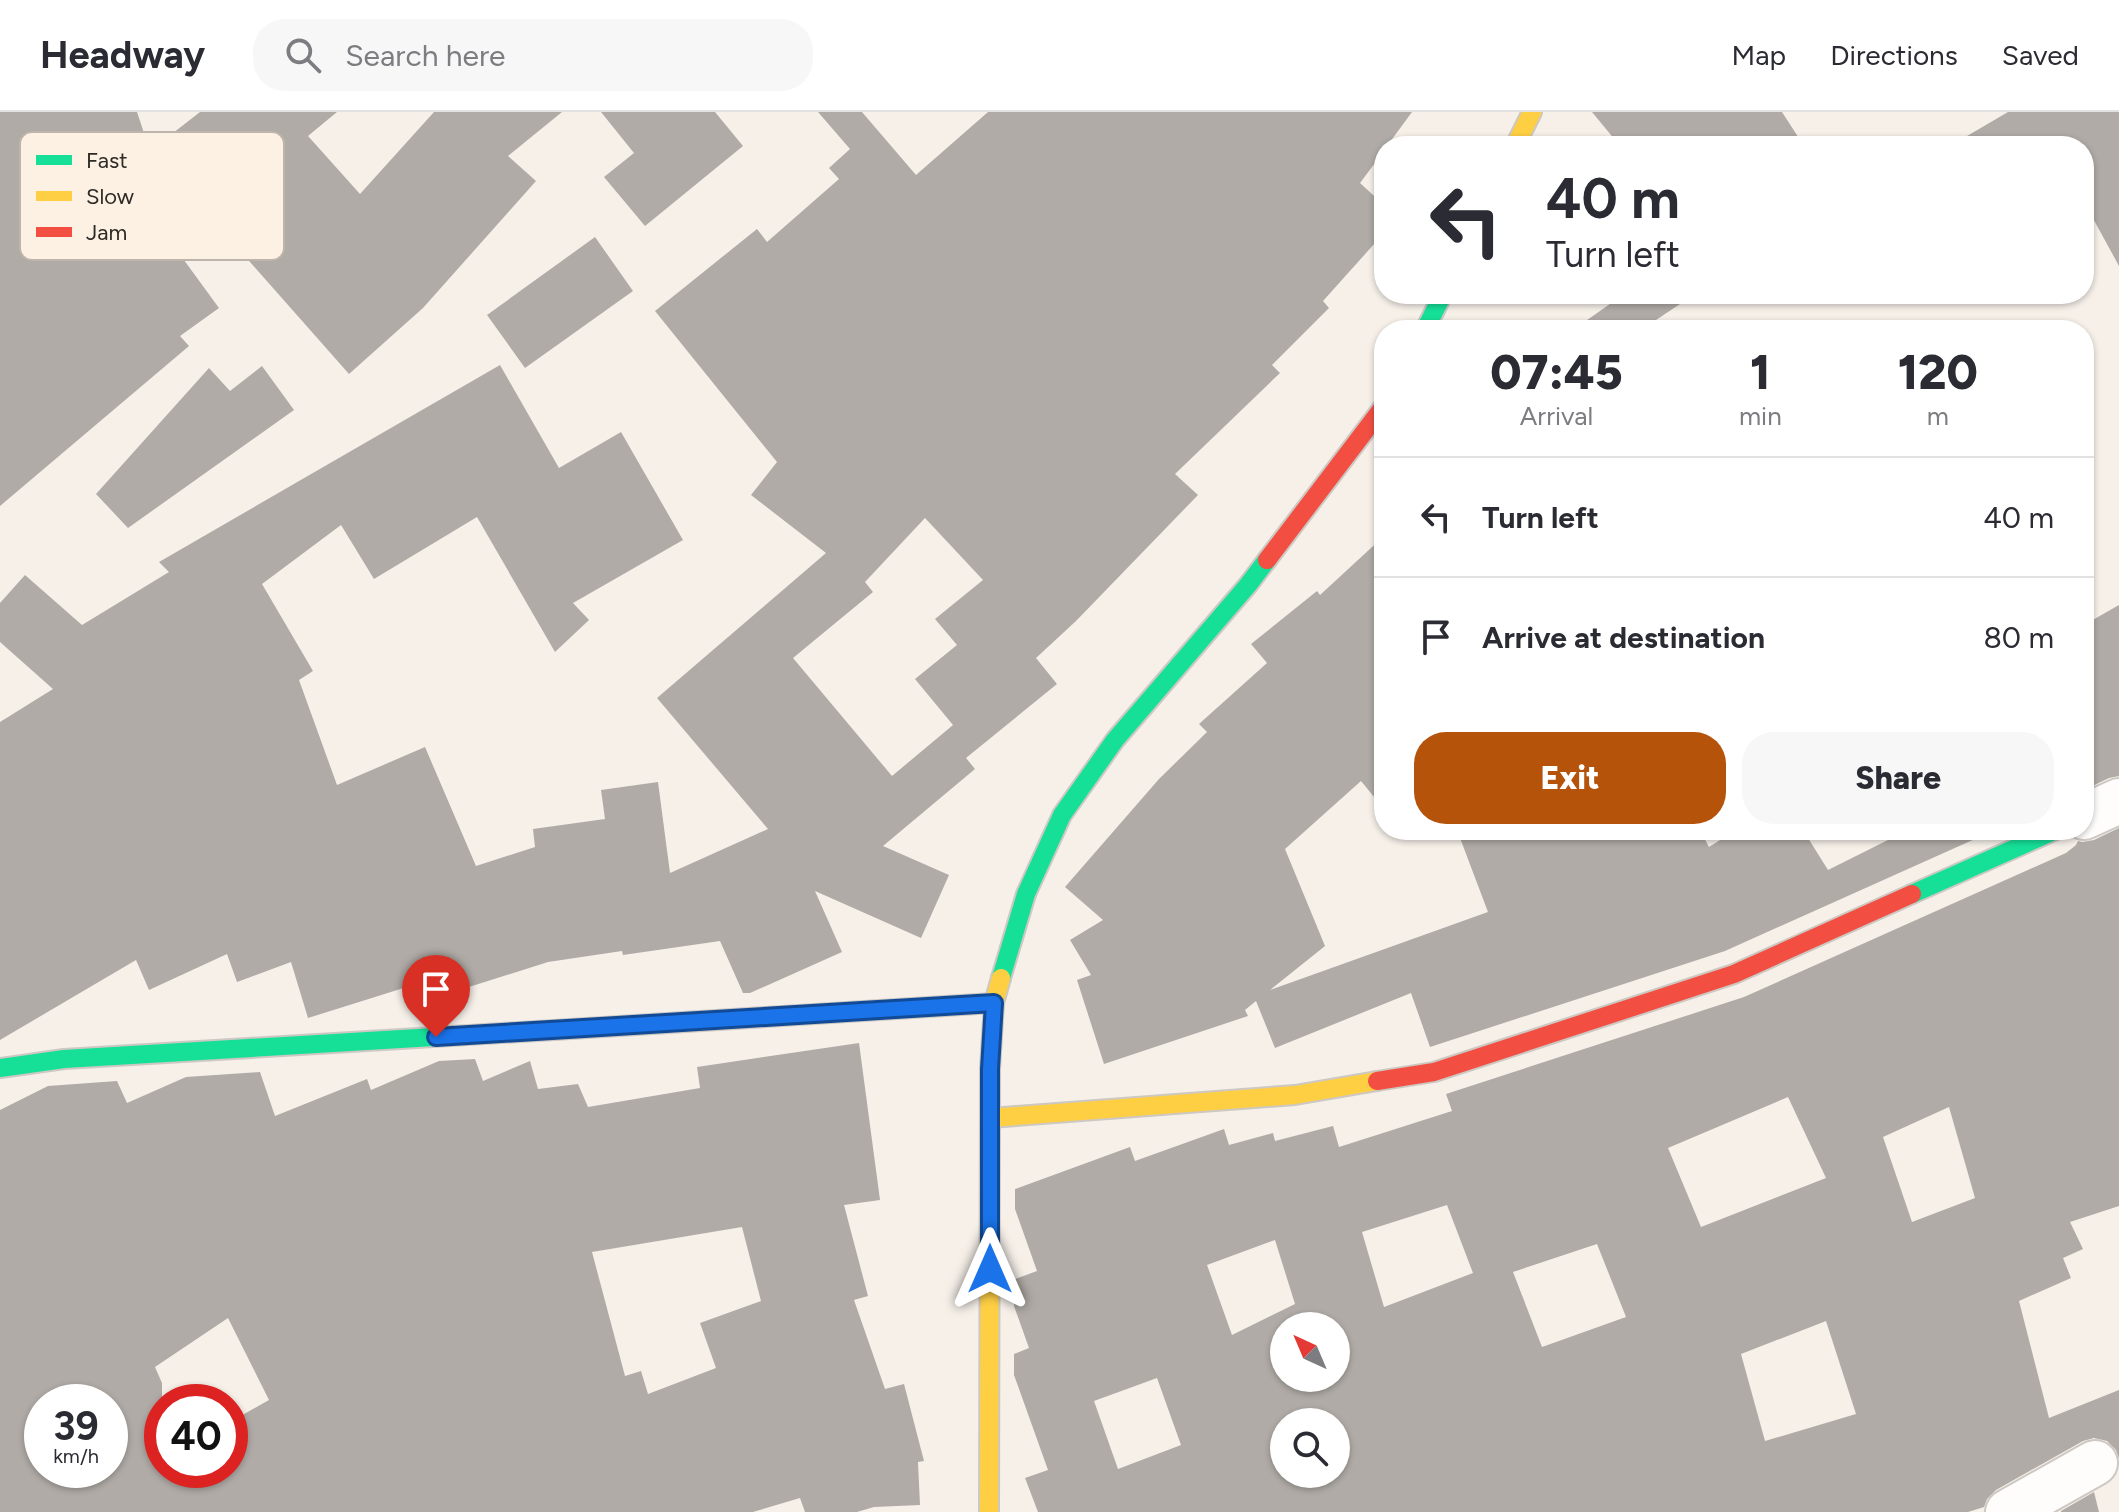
<!DOCTYPE html>
<style>
body{margin:0;font-family:Figtree,sans-serif;background:#f7f7f7;color:#2b2b33;height:100vh;display:flex;flex-direction:column;font-size:30px;white-space:nowrap}
*{box-sizing:border-box;margin:0}
p{font-size:26px;color:#7c7c81}
.icon{flex:none;width:44px;height:44px;fill:none;stroke:currentColor;stroke-width:2;stroke-linecap:round;stroke-linejoin:round}
.map{position:relative;flex:1;overflow:hidden}
.sheet{position:absolute;left:1374px;top:208px;width:720px;height:520px;display:flex;flex-direction:column;background:#fff;border-radius:32px;box-shadow:0 2px 6px #0004}
.sheet>*{flex:none}
.top-card{position:absolute;left:1374px;top:24px;width:720px;height:168px;border-radius:32px;box-shadow:0 2px 6px #0004;background:#fff;color:#2b2b33;overflow:hidden}
.needle{width:52px;rotate:316deg}
.buttons{position:absolute;left:1270px;top:1200px;display:grid;gap:16px}
.buttons a{display:grid;place-items:center;width:80px;height:80px;border-radius:50%;background:#fff;box-shadow:0 2px 6px #0004;font-size:40px}
.speed{position:absolute;left:24px;top:1272px;display:flex;gap:16px;font-size:40px;font-weight:700;text-align:center}
.speed>*{display:grid;place-content:center;width:104px;height:104px;border-radius:50%;background:#fff;box-shadow:0 2px 6px #0004;line-height:1}
.speed small{font-size:20px;font-weight:400}
.speed .limit{border:12px solid #d22;background:#fff;color:#111}
.pin{position:absolute;display:grid;place-items:center;width:68px;height:68px;color:#fff;margin:-82px -34px;border-radius:50% 50% 50% 0;rotate:-45deg;box-shadow:0 0 8px #0007}
.pin .icon{rotate:45deg}
.me{position:absolute;width:88px;margin:-44px;rotate:0deg;stroke-linejoin:round;filter:drop-shadow(0 0 6px #0008)}
.turn{display:flex;align-items:center;gap:28px;height:168px;padding:0 40px;font-size:36px}
.turn .icon{width:104px;height:104px;stroke-width:2.5}
.turn b{display:block;font-size:56px;line-height:68px}
.eta{display:flex;justify-content:space-evenly;align-items:center;height:136px;text-align:center}
.eta b{font-size:48px;font-weight:800;line-height:56px}
.cta{display:flex;gap:16px;margin-top:auto;padding:16px 40px}
.cta a{flex:1;height:92px;border-radius:32px;background:#b45309;color:#fff;font-size:32px;font-weight:800;line-height:92px;text-align:center}
.cta a+a{background:#f7f7f7;color:#2b2b33}
ul{padding:0;list-style:none}
li{display:flex;align-items:center;gap:24px;height:120px;padding:0 40px;border-top:2px solid #e1e1e2}
li div{flex:1}
li b{display:block;font-size:30px}
li em{font-style:normal}
header{display:flex;align-items:center;gap:48px;box-sizing:border-box;height:112px;padding:0 40px;background:#fff;border-bottom:2px solid #e1e1e2}
header strong{font-size:38px}
nav{display:flex;gap:44px;margin-inline-start:auto;font-size:28px}
.search{width:560px;height:72px;background:#f7f7f7;display:flex;align-items:center;gap:20px;box-sizing:border-box;padding:0 28px;border-radius:32px;color:#7c7c81;font-size:30px}
.map>svg:first-child{display:block}
.building{fill:#b0aba6;fill-rule:evenodd}
.lines{fill:none;stroke-linecap:round;stroke-linejoin:round}
.street-casing{stroke:#cdc8c2;stroke-width:48}
.fast-casing{stroke:#cdc8c2;stroke-width:22}
.slow-casing{stroke:#cdc8c2;stroke-width:22}
.jam-casing{stroke:#cdc8c2;stroke-width:22}
.street{stroke:#fefdfc;stroke-width:44}
.fast{stroke:#16e098;stroke-width:18}
.slow{stroke:#ffcf43;stroke-width:18}
.jam{stroke:#f24e42;stroke-width:18}
.route-casing{stroke:#114b97;stroke-width:20}
.route{stroke:#1a73e8;stroke-width:14}
.key{fill:#fcf1e3;stroke:#beb5aa;stroke-width:2}
.key-label{font-size:22px;fill:#2e2a25}
</style>
<header>
<strong>Headway</strong>
<div class="search"><svg class="icon" aria-label="search" viewBox="0 0 24 24"><circle cx="10" cy="10" r="6"/><path d="M15 15l6 6"/></svg>Search here</div>
<nav><a>Map</a><a>Directions</a><a>Saved</a></nav>
</header>
<div class="map">
<svg width="2119" height="1400" viewBox="0 0 2119 1400">
<rect width="100%" height="100%" fill="#f6f0e9"/>
<g class="building">
<path d="M0,0h137l13,39 50,-39h137l-29,24 52,58 74,-82h128l-54,44 28,25 -113,127 -74,66 -152,-172 -35,28 57,78 -39,28 9,10 -189,160z"/>
<path d="M601,0h114l28,34 -98,80 -41,-49 30,-24z"/>
<path d="M818,0h44l54,63 72,-63h424l-25,34h-3v5l-24,32 24,22v28l-61,68 6,7 -57,57 8,8 -105,101 23,21 -122,126 -40,37 21,26 -91,74 9,11 -92,77 66,29 -28,63 -106,-47 27,61 -92,41h-7l-23,-52 -97,14 -1,-4 -74,11 -117,37 -5,-18 -118,37 -17,-56 -54,20 -10,-28 -78,36 -13,-30 -136,80v-318l53,-33 -53,-47v-39l25,-28 57,50 87,-53 -10,-10 341,-197 59,103 62,-36 62,108 -110,63 16,17 -34,32 -78,-135 -103,62 -33,-54 -79,59 51,87 -14,9 38,105 88,-38 51,119 59,-19 -2,-18 72,-10 -4,-29 57,-8 12,91 98,-44 -111,-131 169,-145 -75,-58 26,-33 -122,-151 102,-82 10,13 72,-63 -10,-11 21,-19zM925,406l58,62 -48,39 22,26 -42,34 38,46 -61,51 -99,-118 80,-66 -8,-10z"/>
<path d="M1592,0h190l22,34h-184z"/>
<path d="M2008,0h111v154l-35,-64v-56h-134z"/>
<path d="M595,125l38,54 -108,77 -38,-53z"/>
<path d="M1624,182h71l-54,36h-68z"/>
<path d="M262,254l32,44 -166,118 -32,-34 113,-126 21,23z"/>
<path d="M1384,424v273l-23,-28 -76,68 40,97 -55,44 218,-78 -31,-82h243l9,17 27,-17h67l25,40 60,-30 -5,-10h112l-270,121 -295,96 -19,-54 -136,55 -19,-47 -11,9 3,6 -144,48 -27,-84 14,-5 -21,-35 33,-20 -38,-33 94,-108 48,-47 -8,-8 68,-61 -16,-19 66,-53 3,4z"/>
<path d="M2119,493v171l-10,2 -25,12v-165z"/>
<path d="M2119,716v378l-49,16 13,27 -20,9 8,20 -52,23 30,117 70,-28v69l-3,-9 -9,-9 -13,-3 -11,3 -87,49 -9,9 -3,8 -16,5h-930l-13,-34 23,-8 -34,-95v-21l15,-6 -15,-42 1,-27 22,-8 -22,-62v-20l115,-42 5,14 89,-32 5,16 44,-12 2,8 58,-15 6,21 113,-36 -6,-17 298,-97 322,-144 10,-8 2,-4 4,1 12,-2zM1788,985l38,81 -125,49 -33,-79zM1949,995l26,91 -63,24 -29,-85zM1447,1093l26,68 -89,34 -22,-75zM1275,1128l20,64 -63,31 -25,-70zM1597,1132l29,73 -84,30 -29,-75zM1826,1209l30,93 -91,27 -24,-87zM1284,1214h52v52h-52zM1157,1266l24,67 -63,24 -24,-68zM1284,1310h52v52h-52z"/>
<path d="M859,931l21,157 -36,5 24,91 -14,4 31,89 19,-5 20,77 -6,1 2,43 -46,2 -17,5h-52l-5,-14 -47,14h-753v-402l48,-24 69,-5 10,22 59,-26 74,-5 15,44 92,-37 4,11 68,-29 36,-2 8,22 47,-20 8,28 40,-5 10,23 112,-19 -3,-21zM742,1115l19,74 -61,22 16,45 -68,26 -7,-23 -16,5 -33,-124zM228,1206l41,82 -39,22v48h-68v-87l-7,-16zM42,1290h68v68h-68z"/>
<path d="M2094,1380l5,20h-38v-1z"/>
</g>
<g class="lines">
<defs>
<g id="street">
<path d="M2084,705l35,-16"/>
<path d="M2008,1400l87,-49"/>
</g>
<g id="fast">
<path d="M1425,218l18,-36"/>
<path d="M1912,782l144,-64"/>
<path d="M1001,866l25,-84 36,-79 53,-75 133,-155 19,-25"/>
<path d="M0,956l64,-9 490,-29"/>
</g>
<g id="slow">
<path d="M1515,34l17,-34"/>
<path d="M554,918l440,-27"/>
<path d="M990,1006l305,-23 82,-14"/>
<path d="M989,1400l1,-443 4,-66 7,-25"/>
</g>
<g id="jam">
<path d="M1267,448l117,-154"/>
<path d="M1377,969l57,-9 300,-98 178,-80"/>
</g>
</defs>
<use href="#street" class="street-casing"/>
<use href="#fast" class="fast-casing"/>
<use href="#slow" class="slow-casing"/>
<use href="#jam" class="jam-casing"/>
<use href="#street" class="street"/>
<use href="#fast" class="fast"/>
<use href="#slow" class="slow"/>
<use href="#jam" class="jam"/>
</g>
<g class="lines">
<defs>
<path id="route" d="M436,925l558,-34 -4,66v200"/>
</defs>
<use href="#route" class="route-casing"/>
<use href="#route" class="route"/>
</g>
<rect x="20" y="20" width="264" height="128" rx="12" class="key"/>
<rect x="36" y="43" width="36" height="10" fill="#16e098"/>
<rect x="36" y="79" width="36" height="10" fill="#ffcf43"/>
<rect x="36" y="115" width="36" height="10" fill="#f24e42"/>
<g class="key-label">
<text x="86" y="56">Fast</text>
<text x="86" y="92">Slow</text>
<text x="86" y="128">Jam</text>
</g>
</svg>
<div class="buttons">
<a><svg class="needle" viewBox="-14 -14 28 28"><path d="M0-13l5 13h-10z" fill="#e53935"/><path d="M0 13l5-13h-10z" fill="#7c7c81"/></svg></a>
<a><svg class="icon" aria-label="search" viewBox="0 0 24 24"><circle cx="10" cy="10" r="6"/><path d="M15 15l6 6"/></svg></a>
</div>
<div class="speed"><div>39<small>km/h</small></div><div class="limit">40</div></div>
<div class="pin" style="left:436px;top:925px;background:#d93025"><svg class="icon" aria-label="arrive" viewBox="0 0 24 24"><path d="M6 21V4h12l-3 4 3 4H6"/></svg></div>
<svg class="me" style="left:990px;top:1157px" viewBox="-20 -20 40 40"><path d="M0-17L14 15 0 8-14 15z" fill="#1a73e8" stroke="#fff" stroke-width="4"/></svg>
<div class="top-card">
<div class="turn"><svg class="icon" aria-label="left" viewBox="0 0 24 24"><path d="M17 20v-9H6M10 6l-5 5 5 5"/></svg><div><b>40 m</b>Turn left</div></div>
</div>
<section class="sheet">
<div class="eta">
<div><b>07:45</b><p>Arrival</p></div>
<div><b>1</b><p>min</p></div>
<div><b>120</b><p>m</p></div>
</div>
<ul>
<li><svg class="icon" aria-label="left" viewBox="0 0 24 24"><path d="M17 20v-9H6M10 6l-5 5 5 5"/></svg><div><b>Turn left</b></div><em>40 m</em></li>
<li><svg class="icon" aria-label="arrive" viewBox="0 0 24 24"><path d="M6 21V4h12l-3 4 3 4H6"/></svg><div><b>Arrive at destination</b></div><em>80 m</em></li>
</ul>
<div class="cta"><a>Exit</a><a>Share</a></div>
</section>
</div>
